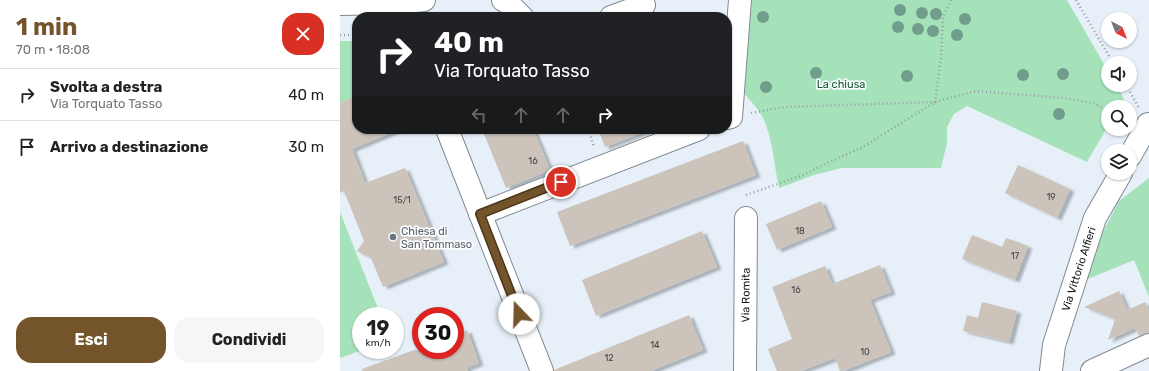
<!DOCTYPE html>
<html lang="it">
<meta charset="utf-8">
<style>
body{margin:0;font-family:Rubik,sans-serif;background:#f6f6f6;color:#222;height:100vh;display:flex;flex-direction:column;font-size:15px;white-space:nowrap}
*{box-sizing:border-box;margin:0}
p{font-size:13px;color:#767676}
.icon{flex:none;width:22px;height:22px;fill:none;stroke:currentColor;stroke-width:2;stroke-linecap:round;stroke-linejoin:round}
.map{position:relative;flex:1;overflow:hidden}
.side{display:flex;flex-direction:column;background:#fff;width:340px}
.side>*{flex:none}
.hud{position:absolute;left:12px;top:12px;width:380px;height:122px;border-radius:16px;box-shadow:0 1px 3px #0004;background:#202124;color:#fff;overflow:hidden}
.needle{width:26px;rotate:138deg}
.controls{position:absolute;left:761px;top:12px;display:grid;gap:8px}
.controls a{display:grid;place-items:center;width:36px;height:36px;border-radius:50%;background:#fff;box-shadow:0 1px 3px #0004;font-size:20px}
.speed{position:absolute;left:12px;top:307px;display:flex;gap:8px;font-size:20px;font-weight:700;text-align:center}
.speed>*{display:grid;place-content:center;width:52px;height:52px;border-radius:50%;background:#fff;box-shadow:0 1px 3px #0004;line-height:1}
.speed small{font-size:10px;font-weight:400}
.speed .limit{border:6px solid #d22;background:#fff;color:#111}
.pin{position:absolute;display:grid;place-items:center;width:34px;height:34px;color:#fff;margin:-17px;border:2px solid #fff;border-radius:50%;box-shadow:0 1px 4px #0007}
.me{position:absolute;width:44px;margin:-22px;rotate:339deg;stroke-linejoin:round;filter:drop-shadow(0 0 3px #0008)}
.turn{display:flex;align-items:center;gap:14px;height:84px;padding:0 16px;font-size:18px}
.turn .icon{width:52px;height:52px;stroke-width:2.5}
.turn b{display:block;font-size:28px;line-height:34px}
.lanes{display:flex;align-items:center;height:38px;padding:0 16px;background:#0003;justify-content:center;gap:20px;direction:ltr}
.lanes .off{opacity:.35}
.round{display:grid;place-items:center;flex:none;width:42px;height:42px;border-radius:16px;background:#f6f6f6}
.headline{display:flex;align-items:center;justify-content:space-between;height:68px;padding:0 16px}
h1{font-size:24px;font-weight:700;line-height:30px;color:#74542a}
.action{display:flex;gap:8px;margin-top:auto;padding:8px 16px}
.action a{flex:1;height:46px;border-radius:16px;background:#74542a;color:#fff;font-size:16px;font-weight:700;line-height:46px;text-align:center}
.action a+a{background:#f6f6f6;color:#222}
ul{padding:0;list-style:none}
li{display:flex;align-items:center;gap:12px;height:52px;padding:0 16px;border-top:1px solid #e0e0e0}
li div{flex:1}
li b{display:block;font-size:15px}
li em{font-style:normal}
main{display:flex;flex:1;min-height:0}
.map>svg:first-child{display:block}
.green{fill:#a5e2b9}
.building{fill:#ccc3bb;filter:url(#shadow)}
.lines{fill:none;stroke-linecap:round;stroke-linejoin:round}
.street-casing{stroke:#818a92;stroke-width:24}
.path{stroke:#969da4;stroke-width:2.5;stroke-dasharray:1 3;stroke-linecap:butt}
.street{stroke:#fff;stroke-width:22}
.tree{fill:#719d8c}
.route-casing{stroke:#4b371b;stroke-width:10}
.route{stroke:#74542a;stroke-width:7}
.worship-dot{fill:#6b7280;stroke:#fbfdfe;stroke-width:1.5}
.labels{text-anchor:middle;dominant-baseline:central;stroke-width:3.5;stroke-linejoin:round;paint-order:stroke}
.number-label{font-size:9px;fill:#444}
.park-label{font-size:11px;fill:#115933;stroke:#fbfdfe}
.worship-label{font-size:11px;fill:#5b616d;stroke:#fbfdfe;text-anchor:start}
.street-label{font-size:11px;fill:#16191c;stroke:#fbfdfe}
</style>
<main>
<section class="side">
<div class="headline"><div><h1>1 min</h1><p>70 m · 18:08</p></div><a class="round" style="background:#d93025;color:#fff"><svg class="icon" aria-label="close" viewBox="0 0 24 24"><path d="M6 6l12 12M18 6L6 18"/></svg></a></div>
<ul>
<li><svg class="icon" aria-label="right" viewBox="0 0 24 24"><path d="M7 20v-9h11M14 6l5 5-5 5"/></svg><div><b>Svolta a destra</b><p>Via Torquato Tasso</p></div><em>40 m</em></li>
<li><svg class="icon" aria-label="arrive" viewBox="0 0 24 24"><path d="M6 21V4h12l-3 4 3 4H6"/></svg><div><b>Arrivo a destinazione</b></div><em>30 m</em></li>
</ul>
<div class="action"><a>Esci</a><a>Condividi</a></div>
</section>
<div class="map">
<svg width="809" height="371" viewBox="0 0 809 371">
<defs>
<filter id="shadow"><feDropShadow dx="4.5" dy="2.5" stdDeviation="1" flood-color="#0004"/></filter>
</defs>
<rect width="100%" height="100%" fill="#e7f0f9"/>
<g class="green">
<path d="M412,0h315l41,71v14h8l8,14 -5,8h-11v19l-21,36 -120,-56 -13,8 -7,13v16l-6,25h-99l-28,7 -35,13c-5,-23 -6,-49 -16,-70 -5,-10 -13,-17 -19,-25z"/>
<path d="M0,41h17v55l-17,7z"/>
<path d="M809,178v119l-15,-37 -51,21 8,-26 28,-54z"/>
<path d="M0,212l41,104h-20v34h1l-22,8z"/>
</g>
<g class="building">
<path d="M17,96v33h43l-48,20 13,34 40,-15 39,94 -61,25 -12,-29 -14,-7 7,-10 -20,-50 -4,2v-90z"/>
<path d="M142,129h51l17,41 -44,18z"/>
<path d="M258,129h51v1l-44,17z"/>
<path d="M403,141l13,34 -186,71 -13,-34z"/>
<path d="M678,165l52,24 -13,29 -52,-25z"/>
<path d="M481,201l11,26 -55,23 -11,-26z"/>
<path d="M362,231l15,36 -121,49 -14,-36z"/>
<path d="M632,235l30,12 4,-9 22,8 -13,34 -53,-21z"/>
<path d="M540,265l11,27 -21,8 21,52 -48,19h-3l-5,-13 -34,13h-24l-9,-22 24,-10 -20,-52 53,-21 7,18z"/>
<path d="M779,291l8,19 18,-8 4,8v23l-10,3 -4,-8 -27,12 7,-21 -31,-12z"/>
<path d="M642,302l35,9 -8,31 -46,-11 4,-16 11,3z"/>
<path d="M349,315l14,35 -52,21h-97v-1z"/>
<path d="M127,330l12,33 -12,5 1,3h-106v-2l52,-19h41v-15z"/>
</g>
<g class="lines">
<defs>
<g id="street">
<path d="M163,0l4,2 15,15"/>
<path d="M0,4l58,-1 26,-3"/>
<path d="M271,17l33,-12 -2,-5"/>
<path d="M387,118l4,-1 9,-117"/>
<path d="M107,129l95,242"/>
<path d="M790,156l18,-32"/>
<path d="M140,214l219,-85"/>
<path id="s1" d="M405,371l1,-153"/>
<path id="s2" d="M711,371l3,-26 41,-127 26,-45"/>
<path d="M752,371l57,-26"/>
</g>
</defs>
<use href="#street" class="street-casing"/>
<g class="path">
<path d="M736,0l37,63"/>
<path d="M0,35h17"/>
<path d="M786,85l13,23"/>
<path d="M411,113l34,-6 150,-5 6,-44 2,-41 8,-17"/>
<path d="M248,129l6,18"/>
<path d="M406,195l57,-20 22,-11 38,-17 72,-45 41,-11 88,7 29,5 15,7"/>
</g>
<use href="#street" class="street"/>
</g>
<g class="tree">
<circle cx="560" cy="10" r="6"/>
<circle cx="582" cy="13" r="6"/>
<circle cx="596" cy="14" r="6"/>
<circle cx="423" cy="17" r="6"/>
<circle cx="625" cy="19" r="6"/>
<circle cx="558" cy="27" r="6"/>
<circle cx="578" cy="29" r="6"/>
<circle cx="593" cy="31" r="6"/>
<circle cx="617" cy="35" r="6"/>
<circle cx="476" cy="73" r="6"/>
<circle cx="723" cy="74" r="6"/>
<circle cx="683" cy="75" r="6"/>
<circle cx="567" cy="76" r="6"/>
<circle cx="426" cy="87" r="6"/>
<circle cx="719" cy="114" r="6"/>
</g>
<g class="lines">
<defs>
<path id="route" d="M179,314l-39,-100 81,-32"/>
</defs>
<use href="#route" class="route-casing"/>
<use href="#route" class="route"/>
</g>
<circle class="worship-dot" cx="53" cy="237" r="4"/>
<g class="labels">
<g class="number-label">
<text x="193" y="161">16</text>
<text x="711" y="197">19</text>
<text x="62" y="200">15/1</text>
<text x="460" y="231">18</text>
<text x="675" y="256">17</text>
<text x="456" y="290">16</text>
<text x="315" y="345">14</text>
<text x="525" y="352">10</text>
<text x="269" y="358">12</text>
</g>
<g class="park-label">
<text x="501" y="84">La chiusa</text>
</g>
<g class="worship-label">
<text x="61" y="231">Chiesa di<tspan x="61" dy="13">San Tommaso</tspan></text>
</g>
<g class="street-label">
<text stroke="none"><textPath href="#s2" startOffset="106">Via Vittorio Alfieri</textPath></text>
<text stroke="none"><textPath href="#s1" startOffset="76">Via Romita</textPath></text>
</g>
</g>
</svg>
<div class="controls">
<a><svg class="needle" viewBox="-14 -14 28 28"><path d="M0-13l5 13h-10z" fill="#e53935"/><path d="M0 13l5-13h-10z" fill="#767676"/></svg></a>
<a><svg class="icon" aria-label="sound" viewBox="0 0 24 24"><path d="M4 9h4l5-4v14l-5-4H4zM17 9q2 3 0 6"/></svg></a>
<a><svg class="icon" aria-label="search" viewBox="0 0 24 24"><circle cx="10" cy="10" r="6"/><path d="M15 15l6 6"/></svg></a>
<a><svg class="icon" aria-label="layers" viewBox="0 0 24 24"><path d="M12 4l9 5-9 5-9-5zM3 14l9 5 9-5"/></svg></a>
</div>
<div class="speed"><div>19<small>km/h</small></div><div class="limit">30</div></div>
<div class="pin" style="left:221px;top:182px;background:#d93025"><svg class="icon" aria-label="arrive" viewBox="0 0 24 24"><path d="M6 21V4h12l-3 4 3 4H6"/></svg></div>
<svg class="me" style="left:179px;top:314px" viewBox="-20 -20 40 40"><circle r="19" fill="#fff"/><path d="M0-13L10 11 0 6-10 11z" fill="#74542a"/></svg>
<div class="hud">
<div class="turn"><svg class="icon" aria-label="right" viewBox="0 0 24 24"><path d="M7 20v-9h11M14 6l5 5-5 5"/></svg><div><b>40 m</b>Via Torquato Tasso</div></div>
<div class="lanes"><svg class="icon off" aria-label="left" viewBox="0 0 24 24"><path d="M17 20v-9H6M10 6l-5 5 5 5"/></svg><svg class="icon off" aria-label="ahead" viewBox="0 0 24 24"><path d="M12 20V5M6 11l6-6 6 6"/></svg><svg class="icon off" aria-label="ahead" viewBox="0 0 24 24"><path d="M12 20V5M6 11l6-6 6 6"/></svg><svg class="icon" aria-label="right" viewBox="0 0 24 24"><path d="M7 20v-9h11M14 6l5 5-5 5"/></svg></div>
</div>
</div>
</main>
